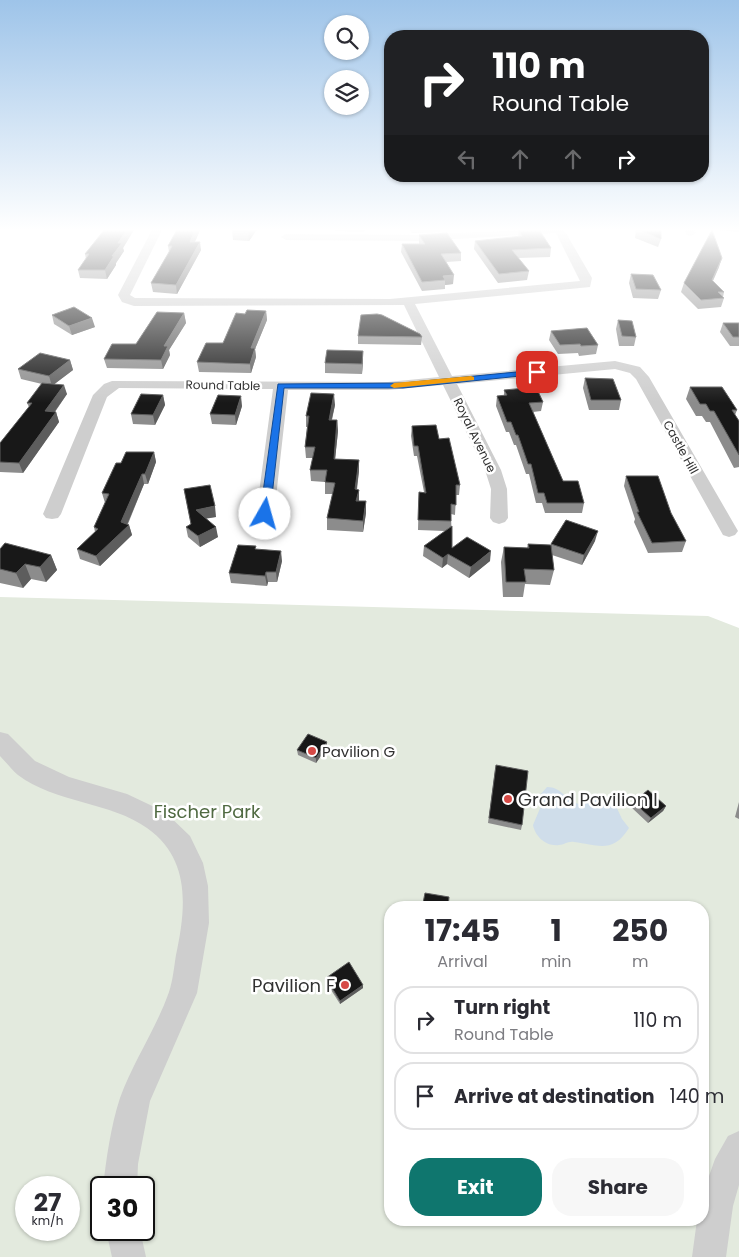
<!DOCTYPE html>
<style>
body{margin:0;font-family:Poppins,sans-serif;background:#f7f7f7;color:#2b2b33;height:100vh;display:flex;flex-direction:column;font-size:19px;white-space:nowrap}
*{box-sizing:border-box;margin:0}
p{font-size:16px;color:#7c7c81}
.icon{flex:none;width:28px;height:28px;fill:none;stroke:currentColor;stroke-width:2;stroke-linecap:round;stroke-linejoin:round}
.map{position:relative;flex:1;overflow:hidden}
.sheet{position:absolute;left:384px;top:901px;width:325px;height:325px;display:flex;flex-direction:column;background:#fff;border-radius:20px;box-shadow:0 1px 4px #0004}
.sheet>*{flex:none}
.banner{position:absolute;left:384px;top:30px;width:325px;height:152px;border-radius:20px;box-shadow:0 1px 4px #0004;background:#202124;color:#fff;overflow:hidden}
.controls{position:absolute;left:324px;top:15px;display:grid;gap:10px}
.controls a{display:grid;place-items:center;width:45px;height:45px;border-radius:50%;background:#fff;box-shadow:0 1px 4px #0004;font-size:25px}
.speed{position:absolute;left:15px;top:1176px;display:flex;gap:10px;font-size:25px;font-weight:700;text-align:center}
.speed>*{display:grid;place-content:center;width:65px;height:65px;border-radius:50%;background:#fff;box-shadow:0 1px 4px #0004;line-height:1}
.speed small{font-size:12px;font-weight:400}
.speed .limit{border:2px solid #111;border-radius:8px;background:#fff;color:#111}
.pin{position:absolute;display:grid;place-items:center;width:42px;height:42px;color:#fff;margin:-21px;border-radius:10px;box-shadow:0 2px 8px #0006}
.me{position:absolute;width:55px;margin:-28px;rotate:7deg;stroke-linejoin:round;filter:drop-shadow(0 0 4px #0008)}
.turn{display:flex;align-items:center;gap:18px;height:105px;padding:0 25px;font-size:22px}
.turn .icon{width:65px;height:65px;stroke-width:2.5}
.turn b{display:block;font-size:35px;line-height:42px}
.lanes{display:flex;align-items:center;height:48px;padding:0 25px;background:#0003;justify-content:center;gap:25px;direction:ltr}
.lanes .off{opacity:.35}
.eta{display:flex;justify-content:space-evenly;align-items:center;height:85px;text-align:center}
.eta b{font-size:30px;font-weight:700;line-height:35px}
.action{display:flex;gap:10px;margin-top:auto;padding:10px 25px}
.action a{flex:1;height:58px;border-radius:20px;background:#0f766e;color:#fff;font-size:20px;font-weight:700;line-height:58px;text-align:center}
.action a+a{background:#f7f7f7;color:#2b2b33}
ul{padding:0;list-style:none}
li{display:flex;align-items:center;gap:15px;height:68px;margin:0 10px 8px;padding:0 15px;border:2px solid #e1e1e2;border-radius:20px}
li div{flex:1}
li b{display:block;font-size:19px}
li em{font-style:normal}
.map>svg:first-child{display:block}
.green{fill:#e3eade;fill-rule:evenodd}
.water{fill:#cfddea}
.lines{fill:none;stroke-linecap:round;stroke-linejoin:round}
.minor{fill:#cecece;fill-rule:evenodd}
.wall{fill:#8c8c8c}
.shaded-wall{fill:#5d5d5d}
.building{fill:#181818;stroke:#5d5d5d}
.route{fill:#1a73e8;stroke:#114b97}
.slow{fill:#f59e0b}
.poi-dot{fill:#d64a46;stroke:#fff;stroke-width:2}
.labels{text-anchor:middle;dominant-baseline:central;stroke-width:5;stroke-linejoin:round;paint-order:stroke}
.far-street-label{font-size:12px;fill:#313131;stroke:#fff}
.poi-label{font-size:15px;fill:#313131;stroke:#fff;text-anchor:start}
.near-poi-label{font-size:18px;fill:#313131;stroke:#fff;text-anchor:start}
.near-park-label{font-size:18px;fill:#506a42;stroke:#fff}
</style>
<div class="map">
<svg width="739" height="1257" viewBox="0 0 739 1257">
<rect width="100%" height="100%" fill="#fff"/>
<path class="green" d="M0,597l708,19 31,12v629h-739zM390,908h312v312h-312zM26,1188h43v42h-43zM101,1188h43v42h-43z"/>
<path class="water" d="M547,787c15,0 19,14 32,17l17,-8 19,8 7,15 7,9c-16,26 -31,17 -55,14 -6,-1 -10,3 -15,3 -13,2 -24,-9 -26,-20l8,-19 -1,-11z"/>
<g class="lines">
<g class="minor">
<path d="M153,228h10l-33,67 5,3 255,1 190,-18 -24,-48 -137,8 -133,-1 -5,-3 5,-3 133,1 144,-7 29,50 -2,9 -175,17 37,72 163,-15 25,6 9,10 89,154 -3,4 -6,2 -6,-2 -87,-156 -6,-6 -15,-4 -158,15 44,86 6,19 1,29 -3,4 -6,2 -6,-2 -3,-4 1,-29 -6,-19 -42,-85 -55,5h-100l-14,125 -3,4 -6,1 -6,-1 -3,-4 17,-126 -154,-1 -12,9 -46,117 -3,4 -6,1 -6,-1 -3,-4 50,-119 11,-11 8,-3 276,1 51,-5 -35,-72 -270,1 -12,-4 -4,-7z"/>
<path d="M683,228h10l3,5 -5,3 -4,-1z"/>
<path d="M0,732l8,2 27,27 34,16 58,17 38,18 25,24 13,27 5,23 1,37 -12,70 -47,108 -12,63 -1,24h-34c3,-28 8,-63 17,-90 13,-36 36,-69 49,-106 4,-12 5,-25 7,-37 10,-47 15,-96 -29,-127 -36,-26 -92,-25 -129,-53 -6,-5 -12,-13 -18,-19z"/>
<path d="M739,1131v54l-6,21 -7,51h-34l5,-37h5v-24l13,-37 13,-23z"/>
<path d="M106,1230h34l6,27h-34z"/>
</g>
</g>
<g class="wall">
<path d="M105,228h30l-12,20 1,3 -8,12v2l-9,14 -27,-1 -2,-8 8,-11 -1,-5z"/>
<path d="M178,228h23l-6,14 6,8 -24,44 -24,-2 -2,-9 18,-31 -1,-6z"/>
<path d="M258,228l-9,13 -16,-1 -1,-9z"/>
<path d="M335,228h30l-1,4 -29,-1z"/>
<path d="M409,228h31v4l-28,1z"/>
<path d="M513,228h20l-19,1z"/>
<path d="M636,228h25v11l-3,8 -23,-9z"/>
<path d="M717,228h22v4l-22,-2z"/>
<path d="M519,229l32,19 -1,9 -32,1 11,13 -2,9 -29,3 -24,-34 1,-8 43,-4z"/>
<path d="M419,235l42,18v8l-15,1 7,22 -8,1v4l-23,2 -21,-39 1,-8h17z"/>
<path d="M719,267l-6,14 11,11 -1,5 1,1 -3,9 -23,2 -17,-17 3,-9z"/>
<path d="M631,274l30,16 -3,9 -25,-1 -4,-15z"/>
<path d="M266,311l1,9 -12,29 1,8 -5,16 -52,-1 -2,-10 26,-19 22,-29z"/>
<path d="M184,313l2,10 -17,27 1,5 -7,14 -56,-1 -3,-9 32,-15z"/>
<path d="M52,315l43,12 -23,8 -18,-11z"/>
<path d="M618,320l18,17 -2,9h-15l-3,-17z"/>
<path d="M723,323h16v23h-9l-10,-14z"/>
<path d="M551,331l47,14 -2,9 -17,2 -1,-3 -20,1 -9,-14z"/>
<path d="M358,336l64,1 -1,8 -63,-1z"/>
<path d="M363,351v9l-1,14 -37,-1v-10z"/>
<path d="M70,360l3,10 -19,14 13,10 -12,18h1l3,10 -36,51 -23,-1v-29l29,-36 -2,-4 15,-19 -21,-5 -3,-10z"/>
<path d="M585,378l36,22 -2,10h-30l-6,-22z"/>
<path d="M690,387l47,23 -2,5 4,6v46l-5,1 -24,-46h-4l-4,-6h-6l-10,-17z"/>
<path d="M504,390l39,12 -2,9 -8,1 30,69 21,22 -2,10h-37l-3,-10h-6l-7,-29h-3l-10,-29h-2l-5,-13h-3l-10,-26 1,-10h7z"/>
<path d="M163,395l2,10 -10,20 -22,-1 -2,-10z"/>
<path d="M335,405l-3,15h5l1,11 -3,28 24,1v11l-2,19h2v11l7,12 -3,19 -36,-2v-12l6,-24h-8v-12l-14,-1 -1,-11 3,-12h-7l-1,-11 2,-20h-1v-11z"/>
<path d="M242,406l-6,19 -24,-1 -2,-10z"/>
<path d="M412,426l27,13 21,46 -1,10h-3l-1,20 -4,-1 1,34 38,13 -21,17 -22,-14 -5,4 -19,-12 1,-10 21,-15 -27,-1 1,-38h5l-7,-36h-3l-3,-20z"/>
<path d="M154,452l2,10 -8,22h-4l-16,40 1,1 3,10 -32,31 -20,-7 -3,-10 18,-17 -1,-5 11,-24 -3,-10 19,-30z"/>
<path d="M626,476l60,65 -4,11 -34,1 -14,-31 1,-3 -11,-33z"/>
<path d="M184,489l32,28 -10,1 12,19 -18,10 -12,-10 -2,-10 5,-3z"/>
<path d="M595,541l-13,24 -30,-10 2,15 -4,15 -25,-1 -2,13h-20l-2,-35 3,-15 23,1 1,-4 23,2v-2z"/>
<path d="M0,549l51,6 6,15 -11,12 -15,-3 -8,9 -23,-5z"/>
<path d="M256,549l26,12 -5,21h-9l-1,4 -36,-3 -2,-10z"/>
<path d="M327,747l-11,16 -18,-8 -1,-5z"/>
<path d="M495,770l27,55 -1,5 -33,-7z"/>
<path d="M633,802l33,4 -3,5 -15,12 -17,-16z"/>
<path d="M739,802v17l-4,-2z"/>
<path d="M326,978l37,10 -23,16 -14,-22z"/>
</g>
<g class="shaded-wall">
<path d="M128,228h7l-12,20 1,3 -8,12v2l-9,14 -2,-9 13,-27z"/>
<path d="M196,228h5l-10,22 -1,-8z"/>
<path d="M251,228h7l-9,13 -1,-9z"/>
<path d="M200,242l1,8 -24,44 -1,-9z"/>
<path d="M722,258l-3,9 -10,22 3,-9z"/>
<path d="M454,275l-1,9 -8,1v-5l-2,-4z"/>
<path d="M266,311l1,9 -12,29 1,8 -5,16 -1,-9 1,-16z"/>
<path d="M184,313l2,10 -17,27 1,5 -7,14 -2,-9 3,-14z"/>
<path d="M92,318l3,9 -23,8 -3,-9z"/>
<path d="M363,351v9l-1,14v-10z"/>
<path d="M70,360l3,10 -21,16 -3,-10z"/>
<path d="M64,385l3,9 -19,27 -3,-10z"/>
<path d="M334,394l1,11 -6,26v-11z"/>
<path d="M163,395l2,10 -10,20 -2,-10z"/>
<path d="M241,396l1,10 -6,19 -1,-10z"/>
<path d="M56,412l3,10 -36,51 -4,-10z"/>
<path d="M337,420l1,11 -4,39v-11z"/>
<path d="M154,452l2,10 -8,22 -3,-10z"/>
<path d="M359,460v11l-4,30v-12z"/>
<path d="M142,474l2,10 -18,43 3,-2 3,10 -32,31 -4,-10 25,-34z"/>
<path d="M359,490v11h-3z"/>
<path d="M366,501v12l-3,19v-11z"/>
<path d="M215,506l1,11 -18,3 -2,-10z"/>
<path d="M216,527l2,10 -18,10 -2,-11z"/>
<path d="M598,531l-3,10 -13,24 2,-10z"/>
<path d="M281,551l1,10 -5,21 -1,-10z"/>
<path d="M491,551l-1,10 -21,17 2,-11z"/>
<path d="M448,554l-1,10 -5,4 1,-10z"/>
<path d="M51,555l6,15 -11,12 -6,-15z"/>
<path d="M25,564l6,15 -8,9 -7,-15z"/>
<path d="M266,572l2,10 -1,4 -2,-10z"/>
<path d="M327,742v5l-11,16v-5z"/>
<path d="M666,806l-3,5 -15,12 3,-5z"/>
<path d="M363,985v3l-23,16v-3z"/>
</g>
<g class="building">
<path d="M106,228h22l-10,15h4l-10,13h2l-9,14h-27l11,-16h-4z"/>
<path d="M178,228h18l-6,14h10l-24,43 -25,-2 18,-31 3,-6h-4z"/>
<path d="M235,228h16l-3,4 -16,-1z"/>
<path d="M538,228l13,20 -39,2 17,21 -30,3 -24,-33 47,-5 -3,-7z"/>
<path d="M638,228h23v11l-24,-10z"/>
<path d="M712,230l10,28 -10,22 12,12h-6l6,6 -23,2 -17,-17z"/>
<path d="M447,233l14,20 -20,1 13,21 -11,1 2,4 -23,2 -20,-38h23l-6,-9z"/>
<path d="M631,274l22,1 8,15 -25,-1z"/>
<path d="M74,307l18,11 -23,8 -17,-11z"/>
<path d="M247,310l19,1 -15,37h4l-5,16 -53,-2 9,-19h17l13,-30 9,1z"/>
<path d="M157,312l27,1 -20,33h4l-7,14 -57,-1 8,-15h24z"/>
<path d="M377,314l5,1 38,19 2,3 -64,-1 3,-21z"/>
<path d="M618,320l14,1 4,16 -14,-1z"/>
<path d="M723,323h16v14h-6z"/>
<path d="M587,328l11,17 -17,1 -1,-2 -20,1 -9,-14z"/>
<path d="M327,350l36,1 -1,13 -37,-1z"/>
<path d="M40,353l30,7 -21,16 -31,-7z"/>
<path d="M585,378l28,1 8,21h-30z"/>
<path d="M42,383l22,2 -19,26 11,1 -37,51 -19,-1v-19l32,-40h-5z"/>
<path d="M536,387l7,15 -14,1 34,78h15l6,22h-37l-3,-10h-6l-7,-29h-3l-10,-29h-2l-5,-13h-4l-10,-26 10,-1 -3,-5z"/>
<path d="M690,387h32l15,23h-5l7,11v34l-25,-44h-4l-4,-7h-6z"/>
<path d="M311,393l23,1 -5,26h8l-3,39 25,1 -4,29 4,1 -3,11h10l-3,20 -36,-3 8,-35 -10,-1 2,-12h-17l5,-23h-10l4,-31h-3z"/>
<path d="M141,394l22,1 -10,20 -22,-1z"/>
<path d="M218,395l23,1 -6,19 -25,-1z"/>
<path d="M436,425l3,14 10,-1 11,47h-4v20l-5,-1v17l-33,-1 1,-28 7,1 -8,-47h-4l-2,-20z"/>
<path d="M126,452h28l-9,22h-3l-21,48 8,3 -33,31 -19,-7 21,-20 -4,-2 15,-33 -7,-1 14,-30h5z"/>
<path d="M626,476h32l13,37 15,28 -34,2 -15,-31h2z"/>
<path d="M210,485l5,21 -19,4 20,17 -18,9 -12,-9 5,-3 -7,-35z"/>
<path d="M566,520l32,11 -14,24 -33,-11z"/>
<path d="M452,526v22l15,-11 24,14 -20,16 -23,-13 -5,4 -19,-12z"/>
<path d="M5,543l46,12 -11,12 -15,-3 -9,9 -16,-4v-20z"/>
<path d="M528,544l23,1 3,25 -30,-1 2,13h-20l-2,-35 25,1z"/>
<path d="M238,545l18,1 -1,3 26,2 -5,21h-10l-1,4 -36,-3z"/>
<path d="M308,734l19,8 -11,16 -19,-8z"/>
<path d="M496,765l32,6 -6,54 -33,-7z"/>
<path d="M648,790l18,16 -15,12 -18,-16z"/>
<path d="M425,893l24,4 -1,11h-26z"/>
<path d="M349,962l14,23 -23,16 -14,-23z"/>
</g>
<linearGradient id="sky" x2="0" y2="1"><stop stop-color="#9ec4e9"/><stop offset="0.57" stop-color="#fff"/><stop offset="1" stop-color="#fff" stop-opacity="0"/></linearGradient>
<rect width="739" height="403" fill="url(#sky)"/>
<path class="route" d="M537,370h3v4l-137,14h-119l-14,126 -5,4 -5,-4 18,-130 125,-1z"/>
<path class="slow" d="M471,376l3,1v3l-80,8 -4,-2 4,-3z"/>
<g class="poi-dot">
<circle cx="312" cy="751" r="5"/>
<circle cx="508" cy="799" r="5"/>
<circle cx="345" cy="985" r="5"/>
</g>
<g class="labels">
<g class="far-street-label">
<text transform="translate(223 385) rotate(1)">Round Table</text>
<text transform="translate(475 435) rotate(64)">Royal Avenue</text>
<text transform="translate(681 447) rotate(61)">Castle Hill</text>
</g>
<g class="poi-label">
<text x="322" y="751">Pavilion G</text>
</g>
<g class="near-poi-label">
<text x="518" y="799">Grand Pavilion I</text>
<text x="335" y="985" text-anchor="end">Pavilion F</text>
</g>
<g class="near-park-label">
<text x="207" y="811">Fischer Park</text>
</g>
</g>
</svg>
<div class="controls">
<a><svg class="icon" aria-label="search" viewBox="0 0 24 24"><circle cx="10" cy="10" r="6"/><path d="M15 15l6 6"/></svg></a>
<a><svg class="icon" aria-label="layers" viewBox="0 0 24 24"><path d="M12 4l9 5-9 5-9-5zM3 14l9 5 9-5"/></svg></a>
</div>
<div class="speed"><div>27<small>km/h</small></div><div class="limit">30</div></div>
<div class="pin" style="left:537px;top:372px;background:#d93025"><svg class="icon" aria-label="arrive" viewBox="0 0 24 24"><path d="M6 21V4h12l-3 4 3 4H6"/></svg></div>
<svg class="me" style="left:265px;top:514px" viewBox="-20 -20 40 40"><circle r="19" fill="#fff"/><path d="M0-13L10 11 0 6-10 11z" fill="#1a73e8"/></svg>
<div class="banner">
<div class="turn"><svg class="icon" aria-label="right" viewBox="0 0 24 24"><path d="M7 20v-9h11M14 6l5 5-5 5"/></svg><div><b>110 m</b>Round Table</div></div>
<div class="lanes"><svg class="icon off" aria-label="left" viewBox="0 0 24 24"><path d="M17 20v-9H6M10 6l-5 5 5 5"/></svg><svg class="icon off" aria-label="ahead" viewBox="0 0 24 24"><path d="M12 20V5M6 11l6-6 6 6"/></svg><svg class="icon off" aria-label="ahead" viewBox="0 0 24 24"><path d="M12 20V5M6 11l6-6 6 6"/></svg><svg class="icon" aria-label="right" viewBox="0 0 24 24"><path d="M7 20v-9h11M14 6l5 5-5 5"/></svg></div>
</div>
<section class="sheet">
<div class="eta">
<div><b>17:45</b><p>Arrival</p></div>
<div><b>1</b><p>min</p></div>
<div><b>250</b><p>m</p></div>
</div>
<ul>
<li><svg class="icon" aria-label="right" viewBox="0 0 24 24"><path d="M7 20v-9h11M14 6l5 5-5 5"/></svg><div><b>Turn right</b><p>Round Table</p></div><em>110 m</em></li>
<li><svg class="icon" aria-label="arrive" viewBox="0 0 24 24"><path d="M6 21V4h12l-3 4 3 4H6"/></svg><div><b>Arrive at destination</b></div><em>140 m</em></li>
</ul>
<div class="action"><a>Exit</a><a>Share</a></div>
</section>
</div>
